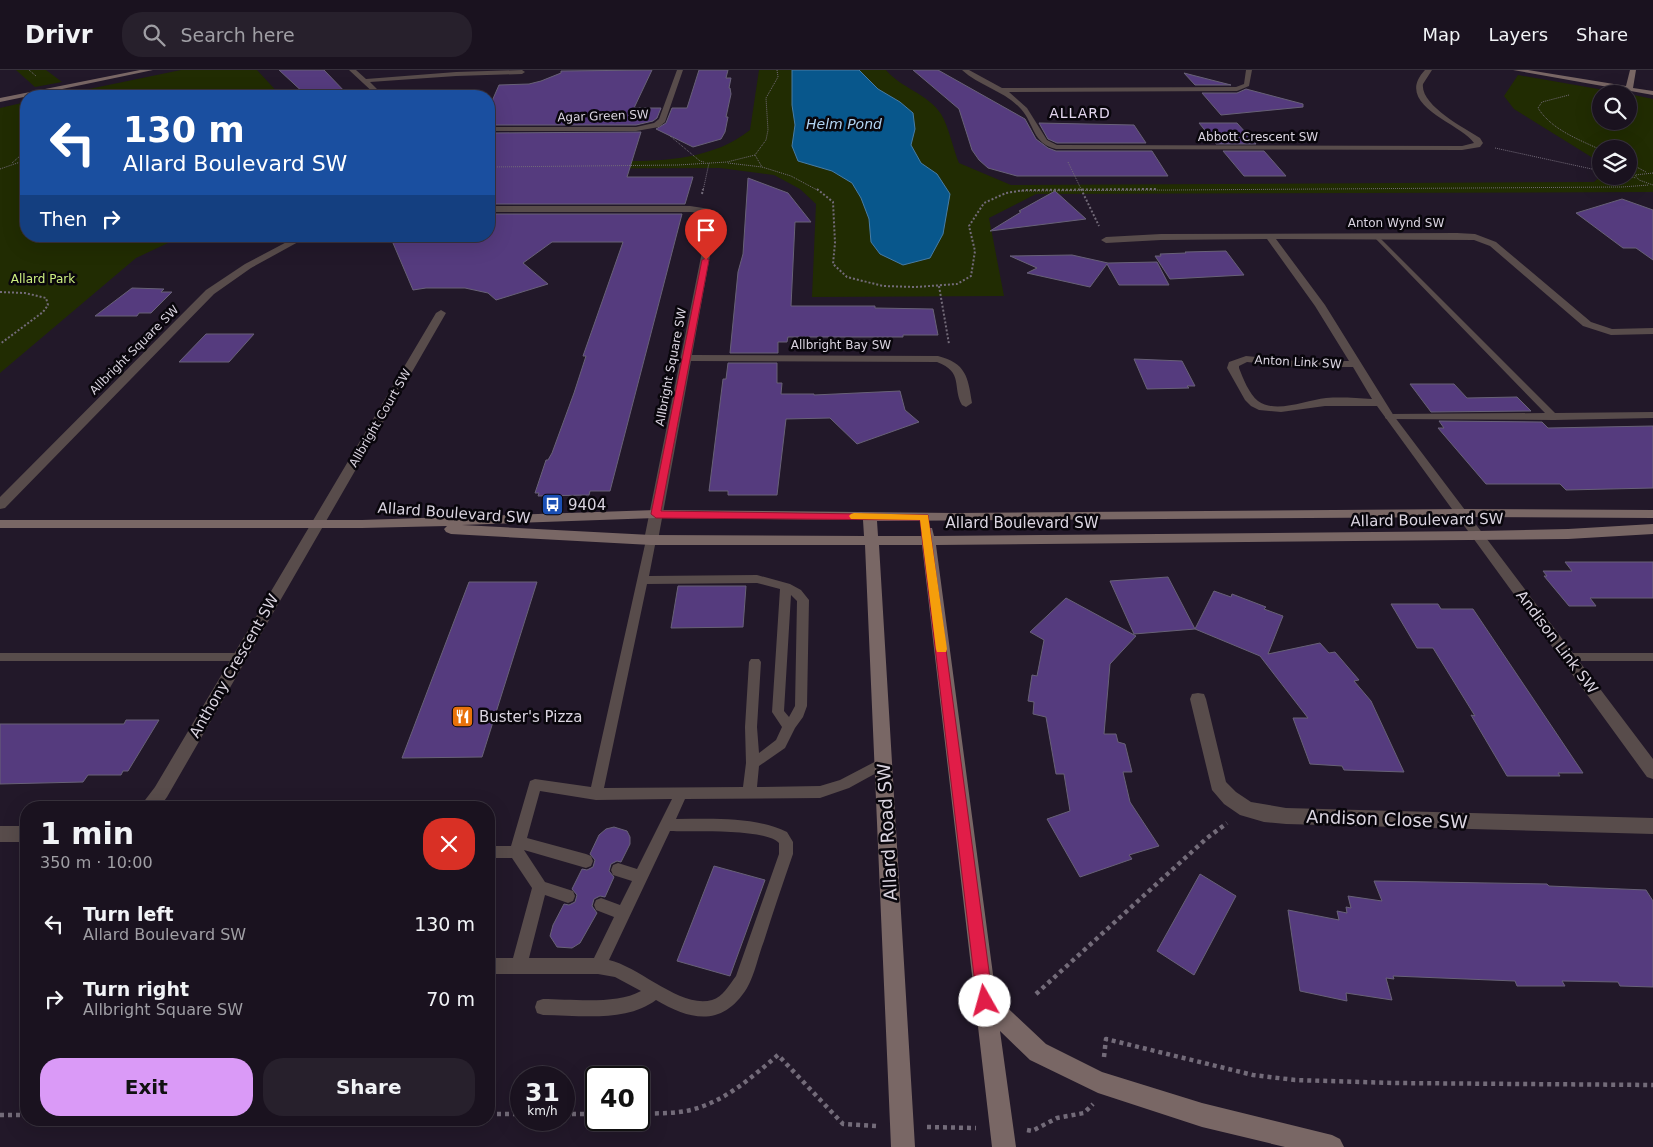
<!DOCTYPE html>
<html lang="en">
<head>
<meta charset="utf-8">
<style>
	body { margin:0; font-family:"DejaVu Sans",sans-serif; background:#27202c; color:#f1f3f6; height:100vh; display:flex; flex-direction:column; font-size:19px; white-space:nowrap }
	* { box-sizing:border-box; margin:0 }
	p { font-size:16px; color:#9f9ea4 }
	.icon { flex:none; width:28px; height:28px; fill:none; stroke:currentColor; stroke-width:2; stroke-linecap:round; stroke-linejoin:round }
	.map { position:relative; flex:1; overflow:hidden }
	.details { position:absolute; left:20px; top:731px; width:475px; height:325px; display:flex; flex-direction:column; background:#1a121f; border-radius:20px; box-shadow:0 5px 20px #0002,0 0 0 1px #38323d }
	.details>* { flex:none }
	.banner { position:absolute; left:20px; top:20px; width:475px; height:152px; border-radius:20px; box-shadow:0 5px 20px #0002,0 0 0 1px #38323d; background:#1a4fa0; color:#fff; overflow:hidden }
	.fabs { position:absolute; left:1592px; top:15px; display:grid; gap:10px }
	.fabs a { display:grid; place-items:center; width:45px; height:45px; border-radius:50%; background:#1a121f; box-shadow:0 5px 20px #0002,0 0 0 1px #38323d; font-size:25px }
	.speed { position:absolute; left:510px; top:996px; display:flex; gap:10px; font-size:25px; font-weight:700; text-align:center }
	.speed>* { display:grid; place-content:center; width:65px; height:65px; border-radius:50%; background:#1a121f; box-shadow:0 5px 20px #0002,0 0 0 1px #38323d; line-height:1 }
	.speed small { font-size:12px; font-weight:400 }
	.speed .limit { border:2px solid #111; border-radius:8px; background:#fff; color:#111 }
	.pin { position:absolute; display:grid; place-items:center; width:42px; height:42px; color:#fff; margin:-51px -21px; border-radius:50% 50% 50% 0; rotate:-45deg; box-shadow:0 0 5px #0007 }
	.pin .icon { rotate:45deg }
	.me { position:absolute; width:55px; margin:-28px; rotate:353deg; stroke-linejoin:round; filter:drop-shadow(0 0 4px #0008) }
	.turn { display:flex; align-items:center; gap:18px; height:105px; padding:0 20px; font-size:22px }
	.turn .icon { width:65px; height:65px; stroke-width:2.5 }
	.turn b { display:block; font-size:35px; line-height:42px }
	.then { display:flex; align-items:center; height:48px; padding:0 20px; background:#0003; gap:10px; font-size:19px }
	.round { display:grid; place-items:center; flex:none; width:52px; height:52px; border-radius:20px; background:#27202c }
	.head { display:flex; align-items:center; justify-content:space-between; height:85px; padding:0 20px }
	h1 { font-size:30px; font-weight:600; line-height:38px }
	.primary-button { display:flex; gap:10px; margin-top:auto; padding:10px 20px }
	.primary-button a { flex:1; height:58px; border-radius:20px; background:#da9af7; color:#111; font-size:20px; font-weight:600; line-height:58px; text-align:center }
	.primary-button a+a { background:#27202c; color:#f1f3f6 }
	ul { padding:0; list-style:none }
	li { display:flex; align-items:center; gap:15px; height:75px; padding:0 20px }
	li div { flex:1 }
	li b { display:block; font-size:19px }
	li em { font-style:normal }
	header { display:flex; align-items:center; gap:30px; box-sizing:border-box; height:70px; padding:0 25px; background:#1a121f; border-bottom:1px solid #38323d }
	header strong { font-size:24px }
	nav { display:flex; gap:28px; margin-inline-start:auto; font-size:18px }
	.search { width:350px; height:45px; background:#27202c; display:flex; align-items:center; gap:12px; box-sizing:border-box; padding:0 18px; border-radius:20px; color:#9f9ea4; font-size:19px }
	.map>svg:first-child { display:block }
	.green { fill:#212c02 }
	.water { fill:#08578c; stroke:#477ca5 }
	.building { fill:#553b7e; stroke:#686177 }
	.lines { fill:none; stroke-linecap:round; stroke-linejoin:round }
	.path-far2 { stroke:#736b79; stroke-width:1; stroke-dasharray:1 1; stroke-linecap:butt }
	.path-far1 { stroke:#736b79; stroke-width:2; stroke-dasharray:2 2; stroke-linecap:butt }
	.path { stroke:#736b79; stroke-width:4.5; stroke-dasharray:4 4; stroke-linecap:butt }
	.lane { fill:#584c4b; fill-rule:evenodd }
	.street { fill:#584c4b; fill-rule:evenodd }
	.secondary { fill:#796765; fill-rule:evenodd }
	.route { fill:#e11d48; stroke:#92132f }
	.slow { fill:#f59e0b }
	.labels { text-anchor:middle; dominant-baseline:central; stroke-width:5; stroke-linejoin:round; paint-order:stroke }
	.far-street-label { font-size:12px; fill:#dad4e0; stroke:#09060c }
	.far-park-label { font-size:12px; fill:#cdef81; stroke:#09060c }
	.far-neighbourhood-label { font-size:14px; letter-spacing:1px; fill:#e3d6ee; stroke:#09060c }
	.far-water-label { font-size:14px; font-style:italic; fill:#b2d4f3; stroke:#09060c }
	.poi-label { font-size:15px; fill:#dad4e0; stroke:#09060c; text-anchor:start }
	.street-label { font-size:15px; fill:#dad4e0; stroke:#09060c }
	.near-street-label { font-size:18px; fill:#dad4e0; stroke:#09060c }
</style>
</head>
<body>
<header>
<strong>Drivr</strong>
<div class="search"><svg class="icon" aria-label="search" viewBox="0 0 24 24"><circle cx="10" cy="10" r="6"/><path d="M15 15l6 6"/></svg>Search here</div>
<nav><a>Map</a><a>Layers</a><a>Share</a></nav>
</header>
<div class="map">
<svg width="1653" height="1077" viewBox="0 0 1653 1077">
	<rect width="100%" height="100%" fill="#221829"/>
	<g class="green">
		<polygon points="16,0 46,0 62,12 35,17"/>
		<polygon points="181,0 257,0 281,26 55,26"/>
		<path d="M759 0H886C901 18 928 24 941 44 949 57 953 79 959 93L1011 115 1594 112 1601 106H1629V79H1601V93L1514 39 1504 26 1518 5 1627 24H1601V51H1629V24L1653 29V122L1036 124 989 148 1004 226 812 227 816 134 800 119 774 105 720 98 489 99V91C523 91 558 91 592 91 646 91 706 95 750 60Z"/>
		<polygon points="26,32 26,166 183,166 136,188 0,303 0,38"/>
	</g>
	<polygon class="water" points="792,0 859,0 878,19 900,32 913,43 915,59 911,75 921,93 937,104 950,124 943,164 930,188 903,195 880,184 871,172 869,149 861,128 852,113 832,101 798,91 792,76 795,55 792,35"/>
	<g class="building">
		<polygon points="279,0 324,0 349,26 307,26"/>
		<polygon points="652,0 634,38 661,38 657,48 653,51 636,55 489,55 489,38 499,15 529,14 541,11 561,3 561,1"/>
		<polygon points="699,0 728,0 726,8 731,8 729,18 730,18 731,24 726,47 728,47 725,62 721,69 693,77 656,59 666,53 672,38 687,38"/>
		<polygon points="913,0 938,0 1025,49 1036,69 1048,78 1056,81 1152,81 1168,106 1017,106 988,98 979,90 972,80 959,39"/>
		<polygon points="1184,3 1231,15 1195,15"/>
		<polygon points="1246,19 1303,34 1303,37 1221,45 1202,23 1237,23"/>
		<polygon points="1039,53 1134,55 1146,73 1057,73 1048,69"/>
		<polygon points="1199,53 1237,53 1256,74 1216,74"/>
		<polygon points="641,62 627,107 693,107 685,134 489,134 489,63"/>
		<polygon points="1223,81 1264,81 1286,106 1244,106"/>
		<polygon points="748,108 788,123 811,152 795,152 791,236 875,236 875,238 933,239 938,265 903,265 903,267 788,267 787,272 778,272 778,283 730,283 738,202 743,184"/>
		<polygon points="1055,121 1086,149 990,161 1021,142 1019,141"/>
		<polygon points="1622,129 1653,140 1653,190 1636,178 1623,178 1576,143"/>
		<polygon points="489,144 682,144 610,421 590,421 589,425 538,426 539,423 535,423 546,390 548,390 552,383 574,323 586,286 583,286 623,172 552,172 523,193 548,214 496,230 488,223 465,218 426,218 413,220 390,166 489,166"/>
		<polygon points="1226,181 1244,205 1170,209 1155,186 1161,186 1160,184 1186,183 1185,182"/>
		<polygon points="1072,185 1108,193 1157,192 1169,215 1119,215 1107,194 1090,217 1027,203 1037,198 1010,186"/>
		<polygon points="132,218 164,219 161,222 172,222 151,243 139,243 137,246 95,246"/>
		<polygon points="206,264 254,264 229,292 179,292"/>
		<polygon points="1134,289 1182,291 1195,316 1187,316 1189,318 1147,319"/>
		<polygon points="728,293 777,293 777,313 782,313 781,324 814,324 814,325 900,321 905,340 919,352 857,374 830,348 786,349 777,425 728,425 728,421 709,421 723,309 726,309"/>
		<polygon points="1410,314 1454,314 1467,328 1517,327 1531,341 1431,342"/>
		<polygon points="1439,351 1542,352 1548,358 1653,356 1653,418 1566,420 1560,414 1486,414 1438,358 1444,358"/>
		<polygon points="1565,492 1653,492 1653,528 1590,528 1596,536 1569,536 1544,506 1547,506 1543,501 1572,501"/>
		<polygon points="1168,507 1195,559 1214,521 1231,527 1232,524 1266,537 1264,539 1283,546 1268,584 1320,573 1329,583 1335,582 1359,610 1354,611 1371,631 1404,702 1344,700 1342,696 1310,694 1293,648 1308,648 1260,586 1195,559 1134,564 1110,511"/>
		<polygon points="469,512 537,512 482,687 402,688"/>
		<polygon points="678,516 746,516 743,557 671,558"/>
		<polygon points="1066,528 1136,566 1110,594 1104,664 1116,664 1118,672 1125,674 1132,702 1123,702 1130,732 1159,776 1129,785 1132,789 1080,807 1047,749 1070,741 1064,704 1056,704 1046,647 1033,644 1034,632 1028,631 1032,605 1037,606 1044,570 1030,562"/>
		<polygon points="1391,534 1438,534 1441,539 1473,539 1583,703 1558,703 1560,706 1507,706 1471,645 1475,646 1433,578 1417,578"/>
		<polygon points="126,650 159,650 128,701 123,701 121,705 88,705 83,712 0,714 0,654 124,654"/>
		<polygon points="614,757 627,761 630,767 630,774 621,792 617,791 611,794 609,801 614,807 605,827 600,826 594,829 592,836 597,843 580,873 572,878 557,877 550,866 553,855 564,834 569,835 575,832 577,825 572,819 582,799 587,800 593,797 595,790 590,784 599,765 606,759"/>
		<polygon points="714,796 765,810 730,906 677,891"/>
		<polygon points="1200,804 1236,826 1194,905 1157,881"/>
		<polygon points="1374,811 1547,814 1549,816 1646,820 1653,831 1653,917 1620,916 1618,912 1562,911 1565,916 1517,916 1515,911 1393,906 1394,909 1386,908 1392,930 1346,923 1347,931 1300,921 1288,840 1339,850 1337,841 1347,843 1346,837 1351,838 1348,826 1382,831"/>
	</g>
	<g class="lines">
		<g class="path-far2">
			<polyline points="29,0 36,6"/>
			<polyline points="777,0 778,7 766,28 768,60 766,70 755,85 762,97 791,106 819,121"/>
			<path d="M1569 25 1542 32 1538 38C1552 60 1578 69 1601 80"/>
			<polyline points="670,66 700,91 704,92"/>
			<polyline points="1495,78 1601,101"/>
			<polyline points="1068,92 1082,121"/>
			<polyline points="12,93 20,86 26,85"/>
			<polyline points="728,93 762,97"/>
			<polyline points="1629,93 1646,102"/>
			<polyline points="489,97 678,95 727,92 755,85"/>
			<polyline points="0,99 26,90"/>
			<polyline points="1653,103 1635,105 1639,110 1653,115"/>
			<polyline points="1628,106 1636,108"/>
			<polyline points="703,121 709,93"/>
			<polyline points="1021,121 1622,117 1649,115"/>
		</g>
		<g class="path-far1">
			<polyline points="817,119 833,132 835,173 833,194 847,207 883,216 916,217 957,214 971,206 975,181 969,156 984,133 1006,123 1025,120 1157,119"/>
			<polyline points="1081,119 1099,156"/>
			<polyline points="702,124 703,119"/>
			<polyline points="939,216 949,274"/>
			<polyline points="0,222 25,223 46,228 48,235 43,242 0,274"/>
		</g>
		<g class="path">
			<polyline points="1036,924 1207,768 1227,753"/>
			<polyline points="1104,987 1106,969 1253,1005 1295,1010 1392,1013 1653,1015"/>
			<polyline points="489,1044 521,1044"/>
			<polyline points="564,1044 596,1044"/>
			<path d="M639 1044C654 1043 670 1044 686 1041 722 1034 751 1008 778 985L843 1054 876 1056"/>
			<polyline points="0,1045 26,1045"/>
			<polyline points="927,1057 976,1058"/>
			<polyline points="1027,1060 1032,1061 1057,1048 1084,1043 1093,1034"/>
		</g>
		<g class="lane">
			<polygon points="1376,164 1555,343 1653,342 1653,348 1554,350 1386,349 1385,347 1389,344 1545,343 1374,167 1374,165"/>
			<path d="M651 467 656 470 649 506 757 505 790 514 801 520 809 530 807 636 803 647 795 658 785 678 759 696 757 717 820 716 840 710 884 687 889 688 891 692 889 696 849 718 820 728 685 729 676 749C712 749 753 746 787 762L793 772V784C783 813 773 842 764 871 758 886 755 904 747 918 723 957 691 951 656 930 625 953 579 945 543 945L537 943 535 937 537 931 543 929C571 929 616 935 641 921L615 907 598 904H489V888H513L532 818 512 788H489V776H511L530 711 535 709 591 717 646 470ZM757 513 780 519 772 642 782 657 776 670 759 683 757 657 761 592 759 589H751L749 592 745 657 746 693 743 717 604 718 647 514ZM791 525 797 531 795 636 789 647 784 641ZM540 721 596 730 672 729 637 799 618 793 613 795 611 800 613 805 632 811 620 835 601 828 596 830 594 835 596 840 614 847 594 888H529L545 825 568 833 573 831 575 826 573 821 545 812 524 780 586 798 591 796 593 791 591 786 586 784 527 768ZM670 761C693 762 764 758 779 773V784L736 906C729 915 723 927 712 930 681 939 640 897 609 890Z"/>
			<polygon points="0,583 239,583 243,584 245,587 243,590 239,591 0,591"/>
			<polygon points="1569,583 1653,583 1653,591 1569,591 1565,590 1563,587 1565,584"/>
		</g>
		<g class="street">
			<polygon points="349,0 356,0 366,9 456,2 522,0 525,2 522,4 456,6 370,12 384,26 377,26"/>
			<polygon points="677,0 683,0 665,52 659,57 636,61 489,61 489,57 636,57 654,53 659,49"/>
			<path d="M962 0H969L1002 18 1236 17 1244 14 1246 0H1252L1249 16 1237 21 1009 22 1027 38 1047 70 1057 75 1462 76 1474 73C1461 53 1392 35 1425 0H1432L1423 14C1420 35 1464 58 1480 68L1483 73 1480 77 1462 80 1056 79C1032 73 1035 55 1021 39 1005 21 979 16 962 0Z"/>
			<path d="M489 136H690L710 139 717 147 692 285 938 286C966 293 968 307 972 333L966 337 962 335C952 317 964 302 937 292L691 291 658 470 656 473H646L644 470 709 147 704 143 690 142H489Z"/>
			<path d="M1457 163 1475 164 1496 172 1591 252 1612 259 1653 258V264L1611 265 1583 256 1490 176 1474 170 1276 169 1325 235 1394 346 1653 689V709L1647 707 1377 336H1325L1281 342 1259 340 1251 336 1245 330 1227 298 1229 292 1246 286 1296 291H1349L1315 236 1267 169 1161 170 1106 173 1101 170 1106 167 1161 164ZM1247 292 1296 297H1353L1372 329C1357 328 1341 327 1326 328 1306 330 1276 344 1258 331 1249 324 1243 308 1239 298V296Z"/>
			<polygon points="298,166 309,166 251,198 214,224 5,438 0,439 0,427 206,220 245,194"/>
			<polygon points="441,240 446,243 167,727 159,738 139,738 155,717 436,243"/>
			<polygon points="1198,623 1204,624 1206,629 1226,712 1236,722 1251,732 1286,738 1653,748 1653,764 1286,754 1264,752 1240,745 1224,734 1212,720 1190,629 1192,624"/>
			<rect x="0" y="756" width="26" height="16"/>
		</g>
		<g class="secondary">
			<polygon points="140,0 153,0 0,32 0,28"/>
			<polygon points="1513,0 1528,0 1626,16 1630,0 1636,0 1633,18 1653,21 1653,25"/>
			<path d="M1461 439 1653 440V448L1461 447 877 451 878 466H921L922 458H932L934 466 1478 461 1568 459 1653 454V464L1568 469 936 475 996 927 1046 974 1102 1002 1202 1033 1332 1065 1340 1069 1344 1077H1285L1202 1057 1098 1023 1030 990 1000 961 1016 1077H992L922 475H879L915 1077H891L865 475H651L451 464 446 462 444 459 447 456 362 458H0V450H362L656 440 955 443ZM656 448 863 450 864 466 651 465 462 455Z"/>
		</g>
	</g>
	<polygon class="route" points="706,188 709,190 661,441 928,445 993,931 991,936 985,939 980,936 977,931 920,450 656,448 651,444 702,190"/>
	<polygon class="slow" points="854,443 928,445 947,579 946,582 937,582 936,579 920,450 851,449 849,446 851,444"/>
	<defs>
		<symbol id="bus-square" viewBox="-11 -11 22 22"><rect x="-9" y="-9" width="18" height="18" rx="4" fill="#1a4fb4" stroke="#09060c"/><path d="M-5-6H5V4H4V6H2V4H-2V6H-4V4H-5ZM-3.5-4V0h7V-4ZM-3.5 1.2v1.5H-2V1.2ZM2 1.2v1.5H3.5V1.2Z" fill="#fff"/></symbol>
		<symbol id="restaurant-square" viewBox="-11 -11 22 22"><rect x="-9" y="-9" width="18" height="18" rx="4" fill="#e8710a" stroke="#09060c"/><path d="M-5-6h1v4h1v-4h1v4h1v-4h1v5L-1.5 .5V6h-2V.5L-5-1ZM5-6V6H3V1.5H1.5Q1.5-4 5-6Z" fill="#fff"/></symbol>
	</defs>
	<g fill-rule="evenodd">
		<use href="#bus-square" x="540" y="422" width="25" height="25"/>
		<use href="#restaurant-square" x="450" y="634" width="25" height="25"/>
	</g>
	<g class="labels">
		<g class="far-street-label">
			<text transform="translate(603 46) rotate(-2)">Agar Green SW</text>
			<text x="1258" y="67">Abbott Crescent SW</text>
			<text x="1396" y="153">Anton Wynd SW</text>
			<text x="841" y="275">Allbright Bay SW</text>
			<text transform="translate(134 280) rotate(-45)">Allbright Square SW</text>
			<text transform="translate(1298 292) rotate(3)">Anton Link SW</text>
			<text transform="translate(671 297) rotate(-79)">Allbright Square SW</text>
			<text transform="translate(380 348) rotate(-60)">Allbright Court SW</text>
		</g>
		<g class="far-park-label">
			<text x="43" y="209">Allard Park</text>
		</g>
		<g class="far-neighbourhood-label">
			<text x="1080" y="43">ALLARD</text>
		</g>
		<g class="far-water-label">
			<text x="844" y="54">Helm Pond</text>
		</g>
		<g class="poi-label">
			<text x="568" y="435">9404</text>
			<text x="479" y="647">Buster's Pizza</text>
		</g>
		<g class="street-label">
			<text transform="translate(454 443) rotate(4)">Allard Boulevard SW</text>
			<text transform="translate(1427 450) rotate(-1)">Allard Boulevard SW</text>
			<text x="1022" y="453">Allard Boulevard SW</text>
			<text transform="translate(1557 572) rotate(53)">Andison Link SW</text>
			<text transform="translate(234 596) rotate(-60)">Anthony Crescent SW</text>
		</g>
		<g class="near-street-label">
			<text transform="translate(1387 749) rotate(2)">Andison Close SW</text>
			<text transform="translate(887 762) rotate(-93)">Allard Road SW</text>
		</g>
	</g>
</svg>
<div class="fabs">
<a><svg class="icon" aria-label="search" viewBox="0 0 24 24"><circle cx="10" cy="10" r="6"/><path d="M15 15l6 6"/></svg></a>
<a><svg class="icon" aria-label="layers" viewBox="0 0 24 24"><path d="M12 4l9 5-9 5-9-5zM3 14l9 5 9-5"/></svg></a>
</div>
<div class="speed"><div>31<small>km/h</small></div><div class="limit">40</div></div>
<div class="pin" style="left:706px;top:190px;background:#d93025"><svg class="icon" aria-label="arrive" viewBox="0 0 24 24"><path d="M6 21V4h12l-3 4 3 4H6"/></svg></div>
<svg class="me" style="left:985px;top:931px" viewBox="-20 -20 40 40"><circle r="19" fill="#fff"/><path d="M0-13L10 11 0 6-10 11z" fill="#e11d48"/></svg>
<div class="banner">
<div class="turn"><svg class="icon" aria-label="left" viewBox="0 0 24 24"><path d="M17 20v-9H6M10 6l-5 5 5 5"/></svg><div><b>130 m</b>Allard Boulevard SW</div></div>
<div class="then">Then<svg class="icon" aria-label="right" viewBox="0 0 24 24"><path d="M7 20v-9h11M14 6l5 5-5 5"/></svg></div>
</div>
<section class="details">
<div class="head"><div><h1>1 min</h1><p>350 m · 10:00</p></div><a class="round" style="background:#d93025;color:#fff"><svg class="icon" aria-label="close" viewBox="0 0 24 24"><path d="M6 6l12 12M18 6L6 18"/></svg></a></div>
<ul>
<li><svg class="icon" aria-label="left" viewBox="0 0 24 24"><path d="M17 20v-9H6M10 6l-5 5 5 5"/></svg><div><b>Turn left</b><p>Allard Boulevard SW</p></div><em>130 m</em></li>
<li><svg class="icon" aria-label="right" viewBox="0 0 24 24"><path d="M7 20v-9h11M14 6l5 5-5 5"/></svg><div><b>Turn right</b><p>Allbright Square SW</p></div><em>70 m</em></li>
</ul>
<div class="primary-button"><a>Exit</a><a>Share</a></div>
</section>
</div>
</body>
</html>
